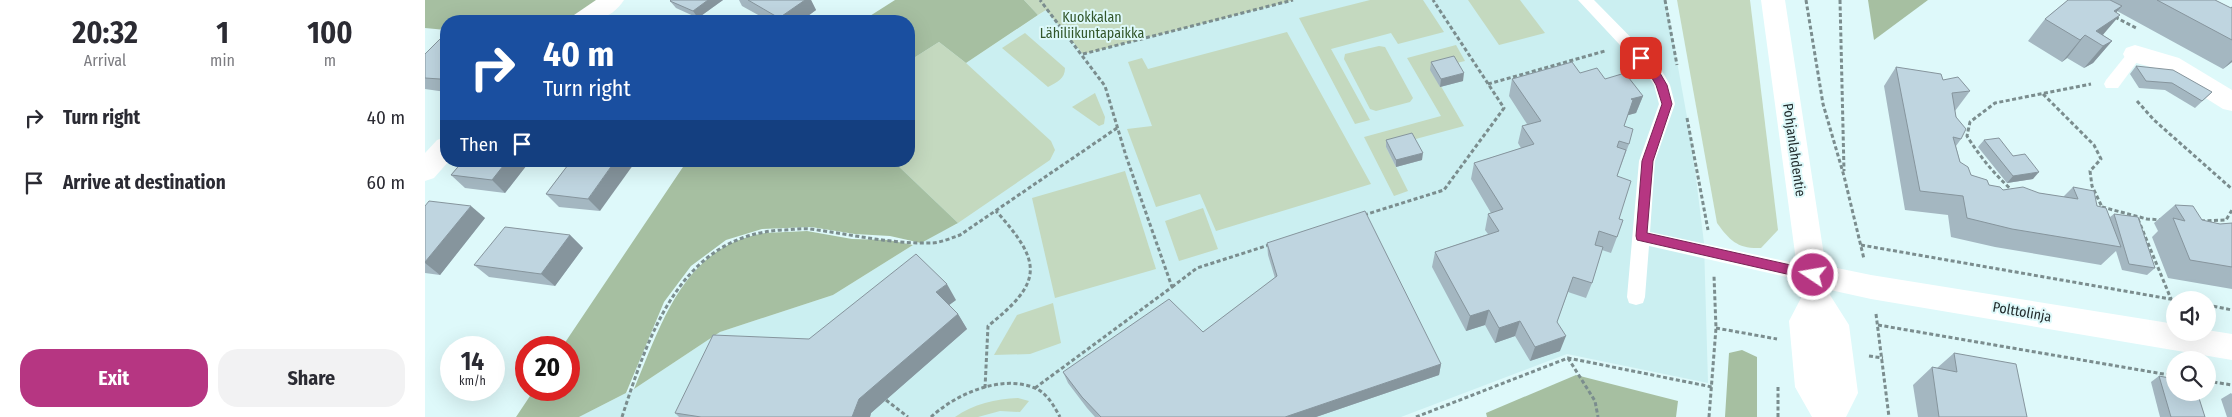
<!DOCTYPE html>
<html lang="en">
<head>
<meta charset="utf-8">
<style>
	body { margin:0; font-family:"Fira Sans Condensed",sans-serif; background:#f2f2f3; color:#2b2b33; height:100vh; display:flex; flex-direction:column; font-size:19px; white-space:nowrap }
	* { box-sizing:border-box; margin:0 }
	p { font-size:16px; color:#7c7c81 }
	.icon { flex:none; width:28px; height:28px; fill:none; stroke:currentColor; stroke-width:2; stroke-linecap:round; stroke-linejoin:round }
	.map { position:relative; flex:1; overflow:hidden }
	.sheet { display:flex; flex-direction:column; background:#fff; width:425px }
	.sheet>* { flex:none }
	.guide { position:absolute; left:15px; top:15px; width:475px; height:152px; border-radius:20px; box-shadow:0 5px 20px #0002; background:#1a4fa0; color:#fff; overflow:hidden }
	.tools { position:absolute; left:1741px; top:291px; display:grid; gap:10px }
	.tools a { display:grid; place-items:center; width:50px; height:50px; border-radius:50%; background:#fff; box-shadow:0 5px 20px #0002; font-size:25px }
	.speed { position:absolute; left:15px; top:336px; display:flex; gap:10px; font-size:25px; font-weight:700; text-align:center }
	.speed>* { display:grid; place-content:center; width:65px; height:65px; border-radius:50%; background:#fff; box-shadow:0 5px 20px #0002; line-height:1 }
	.speed small { font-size:12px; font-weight:400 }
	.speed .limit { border:8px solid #d22; background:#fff; color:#111 }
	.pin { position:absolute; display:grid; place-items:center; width:42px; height:42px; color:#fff; margin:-21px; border-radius:10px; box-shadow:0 2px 8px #0006 }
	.me { position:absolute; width:55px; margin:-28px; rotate:282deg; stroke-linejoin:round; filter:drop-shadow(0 0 4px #0008) }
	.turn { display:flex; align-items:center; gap:18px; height:105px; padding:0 20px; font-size:22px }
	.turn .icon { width:65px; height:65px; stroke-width:2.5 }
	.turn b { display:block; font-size:35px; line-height:42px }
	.then { display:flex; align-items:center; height:48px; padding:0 20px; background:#0003; gap:10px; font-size:19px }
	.eta { display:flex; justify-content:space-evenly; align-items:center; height:85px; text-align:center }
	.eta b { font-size:30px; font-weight:700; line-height:35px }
	.action { display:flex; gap:10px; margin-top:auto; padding:10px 20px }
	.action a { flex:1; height:58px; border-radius:20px; background:#b63682; color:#fff; font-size:20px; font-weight:700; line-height:58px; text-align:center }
	.action a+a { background:#f2f2f3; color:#2b2b33 }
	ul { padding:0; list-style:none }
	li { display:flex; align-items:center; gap:15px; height:65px; padding:0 20px }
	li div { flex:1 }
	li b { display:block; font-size:19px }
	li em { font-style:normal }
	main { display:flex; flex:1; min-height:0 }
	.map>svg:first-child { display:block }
	.built { fill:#cbeff1 }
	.green { fill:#c4d9bf }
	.forest { fill:#a6bfa1 }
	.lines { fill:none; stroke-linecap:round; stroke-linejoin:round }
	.path { stroke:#7b8d8e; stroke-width:3; stroke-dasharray:4 2.5; stroke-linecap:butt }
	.service { fill:#fff; fill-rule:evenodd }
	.minor { fill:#fff; fill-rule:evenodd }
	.secondary { fill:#fff; fill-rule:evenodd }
	.wall { fill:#a4b7c1 }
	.shaded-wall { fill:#86959d }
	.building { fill:#bfd5e0; stroke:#86959d }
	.route { fill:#b63682; stroke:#762354 }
	.labels { text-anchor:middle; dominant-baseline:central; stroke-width:4; stroke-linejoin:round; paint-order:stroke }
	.park-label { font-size:14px; fill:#32562a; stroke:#def9fa }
	.street-label { font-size:14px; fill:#232d2e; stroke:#def9fa }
</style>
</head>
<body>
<main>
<section class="sheet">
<div class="eta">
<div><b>20:32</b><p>Arrival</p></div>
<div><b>1</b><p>min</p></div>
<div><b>100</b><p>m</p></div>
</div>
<ul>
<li><svg class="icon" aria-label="right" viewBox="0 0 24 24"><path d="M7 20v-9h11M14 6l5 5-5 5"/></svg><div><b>Turn right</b></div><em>40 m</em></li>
<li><svg class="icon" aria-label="arrive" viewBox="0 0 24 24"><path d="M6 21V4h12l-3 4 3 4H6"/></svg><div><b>Arrive at destination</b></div><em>60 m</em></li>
</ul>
<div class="action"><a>Exit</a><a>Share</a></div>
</section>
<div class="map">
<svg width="1807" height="417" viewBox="0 0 1807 417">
	<rect width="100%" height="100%" fill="#def9fa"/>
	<polygon class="built" points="869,0 1241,0 1267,145 1279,243 1283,383 1142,354 976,417 154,417 209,389 295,332 408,295 488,245 532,224 468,161 484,161 484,61 541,63 621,10 658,54"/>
	<g class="green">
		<polygon points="599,0 869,0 658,54 621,10 613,15"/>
		<polygon points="945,0 998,0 1019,32 973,44 966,33 906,49 945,120 930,124 874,18"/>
		<polygon points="1043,0 1095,0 1120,33 1074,45"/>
		<path d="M1252 0H1325L1353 230 1336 248C1313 249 1305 241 1292 223Z"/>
		<polygon points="862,32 946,184 791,231 775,194 731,207 702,129 727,126 703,62 717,58 723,69"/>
		<path d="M600 33 640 68C640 79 632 82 623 87L577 48Z"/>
		<polygon points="514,42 541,63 626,141 630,150 625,160 533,223 468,161 484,161 484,61"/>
		<polygon points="1031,45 1040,61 1006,69 1039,126 961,147 983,191 969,196 939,137 1016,116 982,58"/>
		<polygon points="954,46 960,47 988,98 985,102 951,111 945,109 919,59 920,54"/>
		<polygon points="670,93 680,117 679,124 674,126 647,107"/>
		<polygon points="700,171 731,269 630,298 607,198"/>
		<polygon points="778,208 793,249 754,261 740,221"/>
		<polygon points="628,303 636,343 605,354 569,355 592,315"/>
		<path d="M593 398 604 401 595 412 575 411 553 417H530C548 404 571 399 593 398Z"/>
	</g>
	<g class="forest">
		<polygon points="0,0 173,0 144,21 21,21 21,30 0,28"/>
		<polygon points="470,0 599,0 613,15 541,63 514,42 484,61 484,21 437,21"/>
		<polygon points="1443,0 1503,0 1449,40"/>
		<polygon points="262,161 468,161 533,223 496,243 465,236 430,234 386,227 337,229 301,240 266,266 239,302 201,393 154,417 91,417 109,390 144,390 144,348 137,347"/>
		<path d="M382 231 427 239 463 240 488 245 408 295 295 332 209 389C236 325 259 245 340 233 354 232 368 232 382 231Z"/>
		<polygon points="1317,350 1332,357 1332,417 1300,417 1304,353"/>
		<polygon points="1151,375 1253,401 1251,417 1062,417 1061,413"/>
	</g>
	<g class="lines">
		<g class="path">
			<polyline points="1240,0 1252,65"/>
			<polyline points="1381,0 1398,104 1419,176 1439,259"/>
			<polyline points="1415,0 1419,171"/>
			<polyline points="1690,17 1713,29"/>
			<polyline points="658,54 868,0"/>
			<polyline points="1063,84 1180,51"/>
			<polyline points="1618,94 1669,145 1676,159 1665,171 1667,186 1677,207"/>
			<polyline points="1712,101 1729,120 1807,189"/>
			<polyline points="1262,118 1283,230"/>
			<path d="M1589 192C1570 175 1555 157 1542 136L1545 122 1570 103 1666 84"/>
			<polyline points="1677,207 1722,219 1737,220"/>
			<polyline points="939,215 1019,190 1079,108 1008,0"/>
			<polyline points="1713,219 1746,299"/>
			<polyline points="1776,221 1801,220 1807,210"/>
			<polyline points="1436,245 1751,300"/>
			<polyline points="747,287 772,268 844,245"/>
			<polyline points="1782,305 1807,310"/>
			<polyline points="1451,314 1464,417"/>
			<polyline points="1453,325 1750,376"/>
			<polyline points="1291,328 1352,339"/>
			<polyline points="1444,356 1458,358"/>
			<polyline points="1143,358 1170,401 1173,417"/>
			<polyline points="1782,381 1807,385"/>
			<polyline points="1353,387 1353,417"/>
			<path d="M560 388 563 326C618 282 618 263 571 211"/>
			<polyline points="610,388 747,287 701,156 680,86 615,0"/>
			<polyline points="461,400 483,417"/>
			<path d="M197 417C224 334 256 235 358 230 367 230 376 228 385 229 425 234 465 244 506 243 515 243 526 238 535 235L692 128"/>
			<path d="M506 417C531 394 576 374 610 388 622 393 629 406 635 417"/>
			<polyline points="991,417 1143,358 1287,387"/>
			<polyline points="1284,417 1291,328 1289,276"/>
		</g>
		<g class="service">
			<polygon points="1153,0 1169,0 1234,66 1245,85 1250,104 1230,161 1225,232 1388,267 1395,270 1397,275 1395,280 1388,283 1224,246 1220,297 1218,303 1211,305 1204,303 1202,297 1214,161 1234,104 1229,85 1222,74"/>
			<polygon points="1710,49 1715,50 1718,54 1715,58 1693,88 1681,88 1679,84 1681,80 1705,50"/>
		</g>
		<g class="minor">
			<path d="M171 0H199C185 21 167 21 145 21L149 15Z"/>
			<polygon points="1710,45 1754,58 1807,90 1807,111 1798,109 1736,70 1701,60 1698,54 1701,48"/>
			<polygon points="21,137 21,161 24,161 9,178 0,181 0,153 12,140"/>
			<polygon points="1388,263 1446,275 1750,324 1750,332 1782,332 1782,330 1807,334 1807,360 1446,299 1378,284 1374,275 1378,266"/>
		</g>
		<polygon class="secondary" points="1336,0 1360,0 1405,295 1424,325 1433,393 1421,417 1387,417 1370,387 1364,321 1376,298"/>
	</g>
	<g class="wall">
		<polygon points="298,0 273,18 251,8 245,1"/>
		<polygon points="314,0 386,0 391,10 376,21 344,21 317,6"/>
		<polygon points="1643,0 1790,0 1806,8 1807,6 1807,62 1798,69 1692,11 1678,35 1687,41 1668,63 1659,68 1642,58 1637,62 1603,41 1620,19"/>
		<polygon points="21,33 21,92 0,89 0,54"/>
		<polygon points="1006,62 1038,81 1015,87 1005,70"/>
		<polygon points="1711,66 1787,92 1770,108 1740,90 1714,88 1705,74"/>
		<polygon points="1471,67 1518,80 1545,91 1530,111 1536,139 1531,146 1535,162 1546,175 1564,185 1578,190 1614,193 1638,197 1648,187 1685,217 1689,214 1730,268 1722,275 1697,270 1691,251 1676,265 1570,247 1526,237 1523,215 1480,210 1459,86"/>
		<polygon points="1155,73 1180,79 1218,96 1211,113 1203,115 1199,126 1204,144 1192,176 1194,219 1192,237 1186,253 1177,250 1167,283 1161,298 1143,292 1132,322 1135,351 1105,361 1090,336 1070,343 1060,325 1041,331 1007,267 1010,252 1063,234 1060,230 1063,214 1066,213 1046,179 1049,163 1096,148 1093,143 1097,126 1102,124 1084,96 1087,79"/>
		<polygon points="961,140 997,160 971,167 961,147"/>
		<polygon points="1559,140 1608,179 1582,183 1553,147"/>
		<polygon points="38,161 105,161 80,193 40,188 26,175"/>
		<polygon points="146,161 175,211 134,207 121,194"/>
		<polygon points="1750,205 1777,220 1795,224 1807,223 1807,289 1743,278 1727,237 1733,231 1729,223"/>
		<polygon points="0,206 60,218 15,275 0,273"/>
		<polygon points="145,235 158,248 130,286 64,277 49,265"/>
		<polygon points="842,243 1016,364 1014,375 891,417 670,417 662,408 643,383 638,372 778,332 850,278 843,255"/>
		<polygon points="531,300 524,305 533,314 542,329 446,413 445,417 254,417 250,413 384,339"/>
		<polygon points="1529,353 1602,417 1493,417 1488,385 1507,367 1512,368"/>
		<polygon points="1734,376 1780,417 1735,417 1726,382"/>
		<polygon points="1806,393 1807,394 1807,417 1802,417 1796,399"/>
	</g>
	<g class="shaded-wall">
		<polygon points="283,0 298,0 273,18 268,11"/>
		<polygon points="380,0 386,0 391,10 376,21 356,21 354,18"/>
		<polygon points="1697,6 1680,25 1695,15 1676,37 1665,39 1689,11"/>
		<polygon points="1660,35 1642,58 1637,62 1655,40"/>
		<polygon points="1687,41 1668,63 1659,68 1678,46"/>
		<polygon points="1807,60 1807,62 1798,69"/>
		<polygon points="21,73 21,86 15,79"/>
		<polygon points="1039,73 1038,81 1015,87 1016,79"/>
		<polygon points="1218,96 1211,113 1200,116 1206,99"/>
		<polygon points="998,153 997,160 971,167 971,160"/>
		<polygon points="82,161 105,161 80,193 67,180"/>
		<polygon points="190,161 211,161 175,211 163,199"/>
		<polygon points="1614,172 1608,179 1582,183 1588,176"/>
		<polygon points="46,206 60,218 15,275 0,263 0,262"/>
		<polygon points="145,235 158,248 130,286 116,274"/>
		<polygon points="522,284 531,300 520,308 511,292"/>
		<polygon points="1064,310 1060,325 1041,331 1045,316"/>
		<polygon points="533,314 542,329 446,413 445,417 427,417 434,399"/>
		<polygon points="1095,321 1090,336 1070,343 1074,328"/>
		<polygon points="1141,336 1135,351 1105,361 1110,347"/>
		<polygon points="1016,364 1014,375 891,417 860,417"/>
	</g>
	<g class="building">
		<polygon points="246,0 283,0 268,11 245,1"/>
		<polygon points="323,0 380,0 354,18"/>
		<polygon points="1643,0 1685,0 1697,6 1689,11 1695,15 1671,31 1687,41 1678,46 1660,35 1655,40 1620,19"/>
		<polygon points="1732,0 1790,0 1806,8 1807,7 1807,40"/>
		<polygon points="21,33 21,73 15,79 0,78 0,54"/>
		<polygon points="1029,56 1039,73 1016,79 1006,62"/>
		<polygon points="1147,62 1155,73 1172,68 1180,79 1200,73 1218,96 1206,99 1208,100 1199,126 1208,129 1204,144 1194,141 1192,147 1201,150 1192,176 1206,181 1194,219 1198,220 1192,237 1174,231 1170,245 1178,247 1167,283 1148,277 1132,322 1141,336 1110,347 1095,321 1074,328 1064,310 1045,316 1010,252 1074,231 1063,214 1078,209 1049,163 1109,144 1097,126 1116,121 1087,79"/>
		<polygon points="1711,66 1748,70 1787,92 1777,101 1747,83 1721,81"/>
		<polygon points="1471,67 1516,74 1518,80 1533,77 1545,91 1527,93 1531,117 1541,129 1536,139 1528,137 1535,162 1543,167 1546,175 1562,180 1564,185 1575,187 1578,190 1598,187 1614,193 1653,199 1648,187 1669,191 1672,206 1681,208 1696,247 1587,229 1542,218 1538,196 1495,191"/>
		<polygon points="987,133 998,153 971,160 961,140"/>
		<polygon points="1574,138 1588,156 1600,154 1614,172 1588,176 1559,140"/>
		<polygon points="38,161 82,161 67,180 26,175"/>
		<polygon points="146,161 190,161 163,199 121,194"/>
		<polygon points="4,201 46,206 0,262 0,206"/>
		<polygon points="1750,205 1768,206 1777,220 1795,224 1807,223 1807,267 1765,260 1748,218 1760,221"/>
		<polygon points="940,211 1016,364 860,417 676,417 657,397 638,372 744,299 778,332 852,276 842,243"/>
		<polygon points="1689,214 1713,217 1730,268 1704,264"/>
		<polygon points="80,227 145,235 116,274 49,265"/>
		<polygon points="491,254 522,284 511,292 533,314 434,399 427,417 276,417 250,413 288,335 384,339"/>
		<polygon points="1529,353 1591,364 1602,417 1514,417 1507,367 1532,372"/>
		<polygon points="1734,376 1750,379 1750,392 1772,392 1780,417 1746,417"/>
	</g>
	<polygon class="route" points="1216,54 1232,68 1242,85 1247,104 1228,161 1222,233 1388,270 1392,271 1392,278 1388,280 1212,240 1211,236 1217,161 1237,104 1231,85 1224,73 1211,58"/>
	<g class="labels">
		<g class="park-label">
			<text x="667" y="17">Kuokkalan<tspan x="667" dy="16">Lähiliikuntapaikka</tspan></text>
		</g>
		<g class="street-label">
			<text transform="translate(1369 150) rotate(82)">Pohjanlahdentie</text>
			<text transform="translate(1597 312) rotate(10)">Polttolinja</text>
		</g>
	</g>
</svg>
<div class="tools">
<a><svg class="icon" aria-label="sound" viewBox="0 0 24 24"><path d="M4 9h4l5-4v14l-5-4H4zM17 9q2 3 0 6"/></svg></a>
<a><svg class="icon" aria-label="search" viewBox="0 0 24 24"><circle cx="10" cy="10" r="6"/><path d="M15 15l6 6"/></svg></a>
</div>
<div class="speed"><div>14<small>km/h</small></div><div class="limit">20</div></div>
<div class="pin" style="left:1216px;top:58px;background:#d93025"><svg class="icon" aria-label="arrive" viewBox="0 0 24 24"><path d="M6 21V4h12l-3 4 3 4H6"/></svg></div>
<svg class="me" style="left:1388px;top:275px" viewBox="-20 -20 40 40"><circle r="17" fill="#b63682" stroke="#fff" stroke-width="3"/><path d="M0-11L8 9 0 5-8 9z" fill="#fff"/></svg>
<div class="guide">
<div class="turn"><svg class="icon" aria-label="right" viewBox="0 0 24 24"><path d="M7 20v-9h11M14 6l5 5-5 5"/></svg><div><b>40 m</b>Turn right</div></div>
<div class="then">Then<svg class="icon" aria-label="arrive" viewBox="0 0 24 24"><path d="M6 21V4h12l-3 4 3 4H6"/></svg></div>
</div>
</div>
</main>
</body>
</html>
